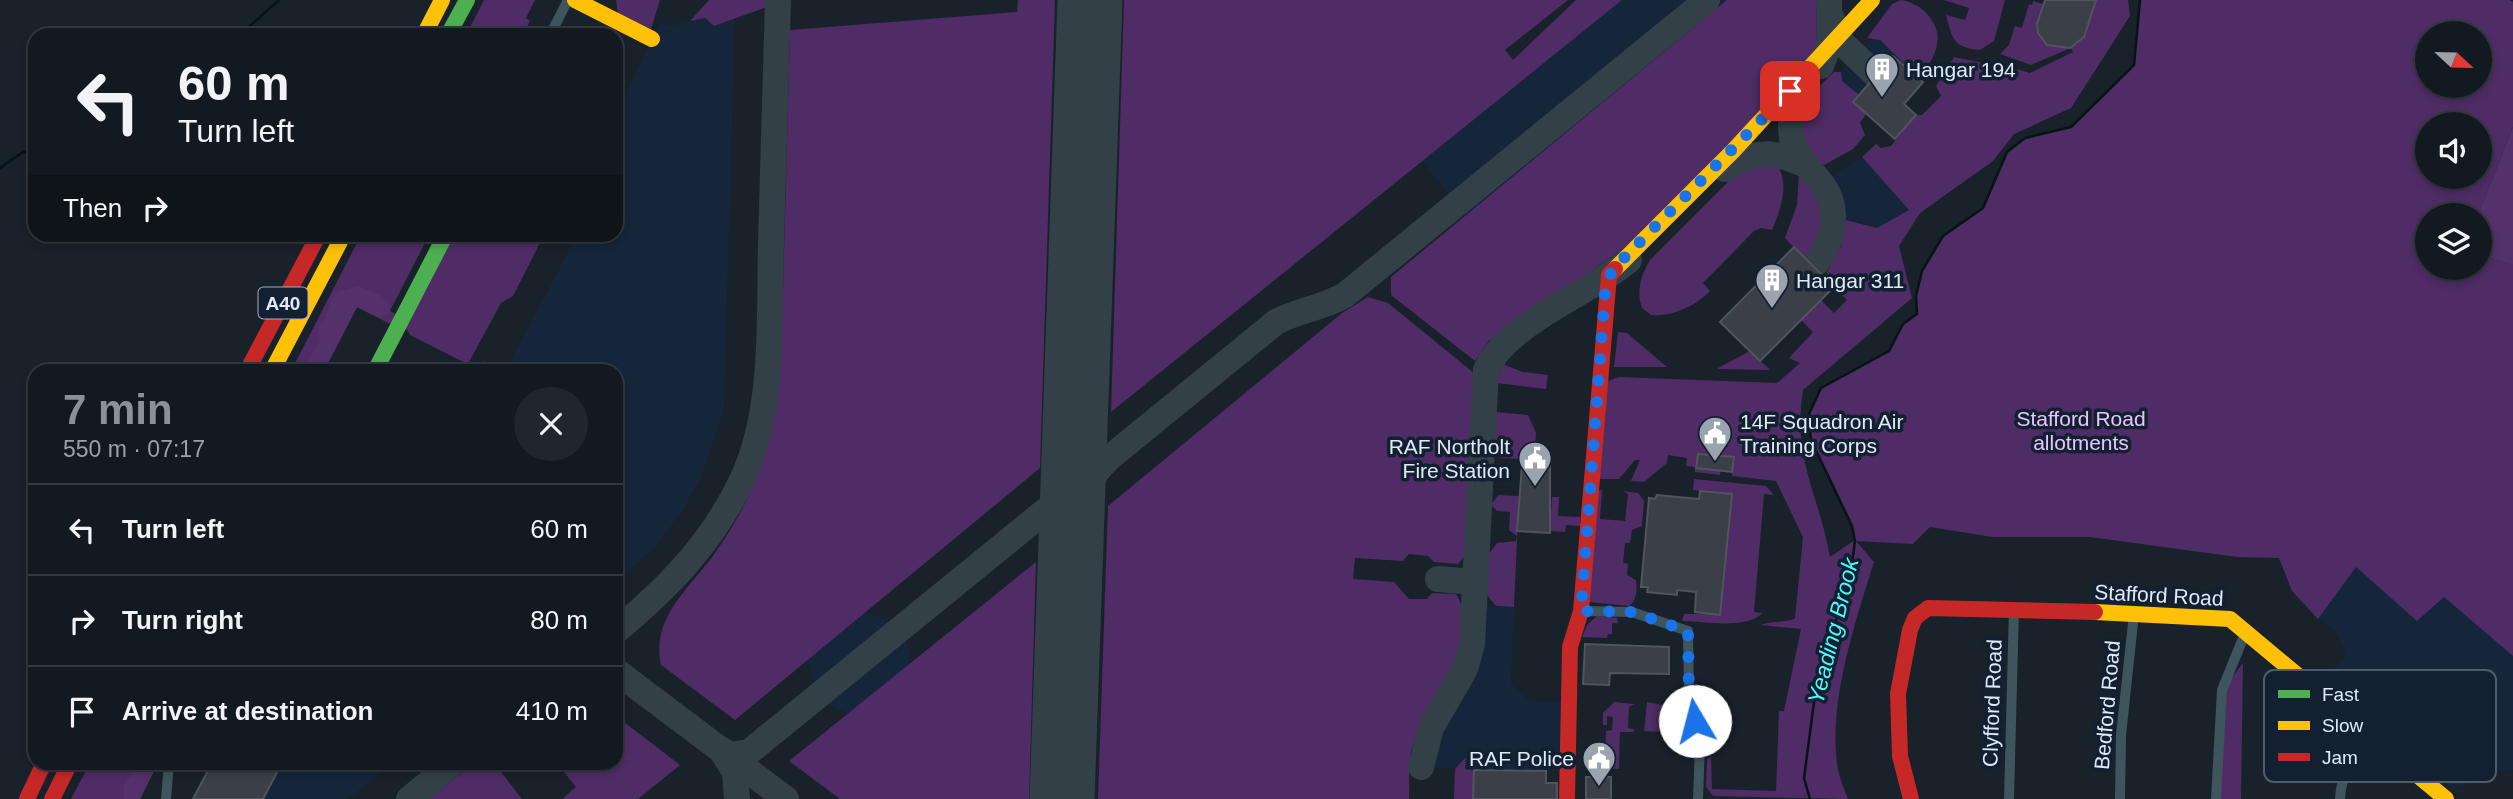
<!DOCTYPE html>
<html lang="en">
<head>
<meta charset="utf-8">
<style>
	body { margin:0; font-family:Helvetica,sans-serif; background:#20262d; color:#f1f3f6; height:100vh; display:flex; flex-direction:column; font-size:26px; white-space:nowrap }
	* { box-sizing:border-box; margin:0 }
	p { font-size:23px; color:#9da0a5 }
	.icon { flex:none; width:38px; height:38px; fill:none; stroke:currentColor; stroke-width:2; stroke-linecap:round; stroke-linejoin:round }
	.map { position:relative; flex:1; overflow:hidden }
	.details { position:absolute; left:28px; top:364px; width:595px; height:406px; display:flex; flex-direction:column; background:#131920; border-radius:21px; box-shadow:0 4px 10px #0003,0 0 0 2px #32383e }
	.details>* { flex:none }
	.banner { position:absolute; left:28px; top:28px; width:595px; height:214px; border-radius:21px; box-shadow:0 4px 10px #0003,0 0 0 2px #32383e; background:#131920; color:#f1f3f6; overflow:hidden }
	.needle { width:46px; rotate:112deg }
	.fabs { position:absolute; left:2415px; top:21px; display:grid; gap:14px }
	.fabs a { display:grid; place-items:center; width:77px; height:77px; border-radius:50%; background:#131920; box-shadow:0 4px 10px #0003,0 0 0 2px #32383e; font-size:35px }
	.pin { position:absolute; display:grid; place-items:center; width:60px; height:60px; color:#fff; margin:-30px; border-radius:14px; box-shadow:0 4px 10px #0006 }
	.me { position:absolute; width:77px; margin:-38px; rotate:352deg; stroke-linejoin:round; filter:drop-shadow(0 0 5px #0008) }
	.turn { display:flex; align-items:center; gap:24px; height:147px; padding:0 35px; font-size:32px }
	.turn .icon { width:91px; height:91px; stroke-width:2.5 }
	.turn b { display:block; font-size:49px; line-height:60px }
	.then { display:flex; align-items:center; height:66px; padding:0 35px; background:#0003; gap:14px; font-size:26px }
	.round { display:grid; place-items:center; flex:none; width:74px; height:74px; border-radius:37px; background:#20262d }
	.head { display:flex; align-items:center; justify-content:space-between; height:119px; padding:0 35px }
	h1 { font-size:42px; font-weight:700; line-height:52px; color:#8c9099 }
	ul { padding:0; list-style:none }
	li { display:flex; align-items:center; gap:21px; height:91px; padding:0 35px; border-top:2px solid #32383e }
	li div { flex:1 }
	li b { display:block; font-size:26px }
	li em { font-style:normal }
	.map>svg:first-child { display:block }
	.built { fill:#15253a }
	.green { fill:#4f2c65; fill-rule:evenodd }
	.forest { fill:#54316a }
	.lines { fill:none; stroke-linecap:round; stroke-linejoin:round }
	.stream { stroke:#061415; stroke-width:2.5 }
	.taxiway { stroke:#344048; stroke-width:26 }
	.runway { stroke:#344048; stroke-width:65 }
	.building { fill:#3b3f48; stroke:#4f545d; stroke-width:2 }
	.street { stroke:#3e555d; stroke-width:10 }
	.fast { stroke:#4caf50; stroke-width:16 }
	.slow { stroke:#ffc107; stroke-width:16 }
	.jam { stroke:#c62828; stroke-width:16 }
	.route { stroke:#1a73e8; stroke-width:12; stroke-dasharray:0 21.6 }
	.labels { text-anchor:middle; dominant-baseline:central; stroke-width:7; stroke-linejoin:round; paint-order:stroke }
	.shield { fill:#122031; stroke:#a2adba; stroke-width:2 }
	.shield-label { font-size:19px; font-weight:bold; fill:#e0e9f5 }
	.poi-label { font-size:21px; fill:#e0e9f5; stroke:#122031; text-anchor:start }
	.park-label { font-size:21px; fill:#e7c4fd; stroke:#122031 }
	.street-label { font-size:21px; fill:#e0e9f5; stroke:#122031 }
	.water-label { font-size:23px; font-style:italic; fill:#45fdfc; stroke:#122031 }
	.key { fill:#122031; stroke:#505c6c; stroke-width:2 }
	.key-label { font-size:19px; fill:#e0e9f5 }
</style>
</head>
<body>
<div class="map">
<svg width="2513" height="799" viewBox="0 0 2513 799">
	<rect width="100%" height="100%" fill="#19212a"/>
	<g class="built">
		<polygon points="1622,0 1730,0 1466,216 1422,161"/>
		<polygon points="705,18 714,26 735,19 724,411 701,478 683,510 656,546 616,582 616,371 505,371 577,235 616,234 616,160 623,147 616,115 660,22 669,26"/>
		<polygon points="1870,40 1880,40 1896,54 1859,95 1842,81 1841,72"/>
		<polygon points="1862,157 1909,210 1877,228 1834,216 1832,203 1820,183"/>
		<polygon points="2356,566 2427,609 2444,596 2513,656 2513,770 2500,771 2454,789 2325,682 2346,654 2335,630 2318,619"/>
		<polygon points="1463,605 1514,607 1511,683 1530,701 1563,701 1561,771 1410,767 1412,748 1423,721 1454,665 1462,637"/>
		<polygon points="865,612 888,620 901,633 909,648 910,664 848,714 825,702 815,690 807,661"/>
		<polygon points="282,763 393,763 348,799 263,799"/>
	</g>
	<g class="green">
		<polygon points="484,0 535,0 526,18 530,21 523,35 466,35"/>
		<polygon points="616,0 660,0 651,29 618,14"/>
		<polygon points="709,0 768,0 767,7 714,26 705,18 690,21"/>
		<path d="M1018 0H1055L1040 468 735 720 661 665C650 614 694 586 719 547 735 524 749 499 758 472 783 401 782 326 784 252 786 178 788 104 790 30L1017 12Z"/>
		<polygon points="1124,0 1568,0 1505,50 1513,60 1576,0 1622,0 1111,412"/>
		<polygon points="1727,0 1816,0 1817,44 1812,60 1633,242 1489,341 1475,361 1391,295 1391,277"/>
		<path d="M1901 0C1923 3 1944 26 1936 49 1933 59 1925 70 1920 79L1880 40 1867 38 1892 4Z"/>
		<path d="M1944 0H2005L1994 41 1980 50C1954 48 1952 39 1946 15L1965 20 1969 8Z"/>
		<path d="M2045 0H2128L2130 16 2071 108 2014 134 1993 161 1920 213 1899 246 1912 298 1803 390C1792 459 1819 494 1830 557L1855 540 1852 526 1811 440 1808 416 1821 388 1889 351 1903 324 1917 314 1916 296 1922 271 1943 236 1983 208 2007 152 2025 138 2071 127 2134 65 2140 0H2510L2513 2V127L2478 215H2427V268H2480V255L2513 265V656L2444 597 2417 621 2356 567 2318 619 2292 591 2279 558 2237 557 2090 537H1992L1930 527 1913 544 1856 541 1874 562C1855 623 1829 699 1837 763 1838 775 1844 788 1848 799L1713 796 1706 787 1707 759 1711 756 1712 789 1776 791 1779 711H1784L1801 629 1760 625C1772 620 1788 623 1795 618L1803 537 1776 481 1732 476 1733 457 1698 454 1697 468 1721 470 1720 475 1695 472V467L1686 466 1687 458 1668 455 1667 463 1644 482 1631 481 1640 460H1635L1619 479H1597L1605 382 1619 377 1777 383 1800 363 1789 358 1813 332 1801 320 1821 300 1834 313 1847 300 1824 278 1841 246 1846 220 1877 228 1909 210 1862 157 1876 144 1881 148 1891 146 1916 115H1922L1941 96 1936 86 1954 57 1983 63 1990 61 2030 73 2073 52 2071 48 2031 65 2000 54 2009 45 2015 26 2022 28 2029 4 2032 5 2033 1 2043 4ZM2427 33H2480V86H2427ZM2427 124H2480V177H2427Z"/>
		<path d="M1834 72H1841L1842 81 1859 95 1853 102 1866 114 1860 123 1865 135 1853 149 1824 165C1801 155 1798 123 1808 102 1813 91 1825 81 1834 72Z"/>
		<path d="M1763 165 1779 168C1789 187 1780 211 1772 230L1761 228 1754 231 1703 283 1710 291C1696 306 1672 317 1651 315L1642 308C1636 291 1641 275 1650 260L1734 176Z"/>
		<path d="M1799 174C1824 200 1830 231 1808 262L1785 238 1797 205Z"/>
		<polygon points="361,235 429,235 390,311 399,316 394,326 357,307 324,371 291,371"/>
		<polygon points="453,235 544,235 513,296 501,303 469,362 480,368 484,361 486,362 479,370 410,335 406,328"/>
		<path d="M1368 297 1388 303 1474 373 1466 554 1458 564 1434 562 1428 556 1409 554 1403 561 1355 558 1353 579 1394 582 1409 599H1427L1432 593 1456 594C1484 639 1427 702 1413 745 1407 761 1410 782 1409 799H1098L1108 506 1342 313Z"/>
		<polygon points="1618,332 1627,333 1667,367 1614,367"/>
		<polygon points="1750,351 1770,370 1718,369 1718,368"/>
		<polygon points="1502,364 1523,372 1548,375 1546,389 1496,383"/>
		<polygon points="1495,412 1528,415 1536,433 1535,449 1522,448 1521,459 1500,458 1492,448"/>
		<path d="M1694 479 1766 486 1774 495 1764 494 1754 612 1763 613C1745 630 1705 621 1682 621L1684 614H1720L1732 494 1693 490Z"/>
		<path d="M1602 490 1600 519 1625 521 1628 494 1623 491 1638 493 1644 501 1642 526 1632 530 1630 543H1625L1623 563 1628 564 1627 575 1636 580C1637 590 1637 600 1629 606L1589 602 1598 491Z"/>
		<polygon points="1498,495 1519,496 1514,607 1496,606 1487,595 1488,555 1497,543 1516,541 1517,536 1509,530 1510,512 1497,511 1491,505"/>
		<polygon points="1552,497 1559,497 1558,516 1580,517 1580,526 1566,525 1565,532 1550,531"/>
		<polygon points="1036,562 1029,799 840,799 789,761"/>
		<polygon points="1597,616 1617,618 1618,623 1612,623 1612,634 1608,634 1607,638 1582,637 1587,625"/>
		<polygon points="2243,663 2241,799 2220,799 2227,684"/>
		<polygon points="1614,702 1635,704 1629,707 1628,728 1634,729 1634,732 1620,732 1619,769 1599,768 1605,757 1606,731 1612,730 1613,717 1607,716 1607,725 1603,725 1603,713"/>
		<polygon points="1647,702 1662,705 1662,732 1644,731"/>
		<polygon points="616,716 680,765 638,799 562,799 576,787 557,763 616,763"/>
		<polygon points="1466,757 1465,769 1474,770 1473,799 1454,799 1455,769"/>
		<polygon points="90,763 158,763 140,799 71,799"/>
		<polygon points="474,763 494,763 522,799 429,799"/>
	</g>
	<g class="forest">
		<polygon points="2513,127 2513,265 2480,255 2478,215"/>
		<polygon points="358,286 380,295 391,305 389,314 379,318 357,307 324,371 300,371 317,346 319,323 325,319 333,293"/>
		<polygon points="122,763 149,763 154,771 140,799 124,799 123,787 132,774"/>
	</g>
	<g class="lines">
		<g class="stream">
			<polyline points="240,35 279,0"/>
			<polyline points="0,168 23,152 35,154"/>
			<polyline points="1810,799 1804,778 1814,702 1831,632 1848,592 1855,541 1852,526 1811,440 1808,416 1821,388 1889,351 1903,324 1917,314 1916,296 1922,271 1943,236 1983,208 2007,152 2025,138 2071,127 2134,65 2140,0"/>
		</g>
		<g class="taxiway">
			<polyline points="1832,19 1841,42 1876,75"/>
			<polyline points="1821,66 1830,42 1829,0"/>
			<path d="M1799 90C1792 110 1787 128 1795 148 1802 163 1815 174 1824 187 1841 212 1832 246 1813 267"/>
			<path d="M1725 169C1752 149 1778 151 1807 166"/>
			<polyline points="1055,503 1068,485 1073,456"/>
			<path d="M1071 549C1072 512 1082 485 1108 459L1276 322C1298 310 1323 308 1345 295L1707 0"/>
			<polyline points="1438,579 1475,582"/>
			<path d="M616 631C669 587 713 542 743 478 775 407 769 320 771 243 773 162 776 81 778 0"/>
			<polyline points="616,671 786,799"/>
			<polyline points="720,749 730,755 749,752 1045,511 1052,510 1065,515 1071,532"/>
			<polyline points="723,753 735,772 737,799"/>
			<path d="M1421 767 1431 728 1465 669 1472 644 1486 370C1507 323 1589 294 1629 260"/>
			<polyline points="409,799 453,763"/>
		</g>
		<polyline class="runway" points="1062,799 1090,0"/>
	</g>
	<g class="building">
		<polygon points="2045,0 2096,0 2084,37 2070,48 2047,45 2038,33 2037,24"/>
		<polygon points="1893,56 1923,82 1904,104 1916,115 1895,139 1853,102"/>
		<polygon points="1794,247 1834,287 1760,361 1720,322"/>
		<polygon points="1523,452 1550,454 1550,533 1517,531"/>
		<polygon points="1698,454 1734,457 1732,472 1696,468"/>
		<polygon points="1700,491 1732,494 1720,615 1695,612 1696,592 1677,590 1677,595 1647,592 1648,587 1641,587 1649,498 1655,499 1657,495 1699,499"/>
		<polygon points="1585,644 1669,647 1669,674 1610,673 1609,685 1583,684"/>
		<polygon points="212,763 282,763 263,799 193,799"/>
		<polygon points="1474,770 1546,771 1546,783 1557,783 1557,799 1473,799"/>
		<rect x="1586" y="777" width="25" height="22"/>
	</g>
	<g class="lines">
		<g class="street">
			<polyline points="550,35 568,0"/>
			<polyline points="1581,611 1632,612 1688,631 1689,697 1700,744 1698,799"/>
			<polyline points="166,799 169,763"/>
			<polyline points="2009,799 2014,608"/>
			<polyline points="2120,799 2121,735 2134,614"/>
			<polyline points="2216,799 2222,690 2246,631"/>
			<path d="M2340 799C2341 771 2356 757 2373 737"/>
		</g>
		<g class="fast">
			<polyline points="448,35 467,0"/>
			<polyline points="375,371 446,234"/>
		</g>
		<g class="slow">
			<polyline points="575,0 652,39"/>
			<polyline points="424,35 442,0"/>
			<polyline points="1615,269 1733,151 1872,0"/>
			<polyline points="272,371 344,234"/>
			<polyline points="2095,612 2230,619 2446,799"/>
		</g>
		<g class="jam">
			<polyline points="247,371 319,234"/>
			<polyline points="27,799 44,763"/>
			<polyline points="52,799 70,763"/>
			<polyline points="1567,799 1570,647 1581,611 1609,275 1615,269"/>
			<polyline points="1911,799 1900,756 1898,694 1910,630 1915,618 1928,608 2095,612"/>
		</g>
	</g>
	<g class="lines">
		<polyline class="route" points="1695,721 1689,697 1688,631 1632,612 1581,611 1605,293 1608,278 1614,268 1790,91"/>
	</g>
	<defs>
		<symbol id="building-pin" viewBox="-11 -11 22 30"><path d="M0 17L-7.5 6A9.5 9.5 0 1 1 7.5 6Z" fill="#9aa3ae" stroke="#122031"/><path d="M-4-6H4V6H1V3H-1V6H-4ZM-2.5-4.3h1.7v1.8h-1.7ZM.8-4.3h1.7v1.8H.8ZM-2.5-1h1.7V.8h-1.7ZM.8-1h1.7V.8H.8Z" fill="#fff"/></symbol>
		<symbol id="civic-pin" viewBox="-11 -11 22 30"><path d="M0 17L-7.5 6A9.5 9.5 0 1 1 7.5 6Z" fill="#9aa3ae" stroke="#122031"/><path d="M-.6-6.5H3V-4.5H.6V-3L4-1V1h2V6H-6V1h2V-1L-.6-3ZM-1.2 2.5V6h2.4V2.5Z" fill="#fff"/></symbol>
	</defs>
	<g fill-rule="evenodd">
		<use href="#building-pin" x="1863" y="50" width="38" height="52"/>
		<use href="#building-pin" x="1753" y="261" width="38" height="52"/>
		<use href="#civic-pin" x="1696" y="414" width="38" height="52"/>
		<use href="#civic-pin" x="1516" y="439" width="38" height="52"/>
		<use href="#civic-pin" x="1580" y="739" width="38" height="52"/>
	</g>
	<g class="labels">
		<rect class="shield" x="258.5" y="287.5" width="49" height="31" rx="5"/>
		<g class="shield-label">
			<text x="283" y="303">A40</text>
		</g>
		<g class="poi-label">
			<text x="1906" y="69">Hangar 194</text>
			<text x="1796" y="280">Hangar 311</text>
			<text x="1740" y="421">14F Squadron Air<tspan x="1740" dy="24">Training Corps</tspan></text>
			<text x="1510" y="446" text-anchor="end">RAF Northolt<tspan x="1510" dy="24">Fire Station</tspan></text>
			<text x="1574" y="758" text-anchor="end">RAF Police</text>
		</g>
		<g class="park-label">
			<text x="2081" y="418">Stafford Road<tspan x="2081" dy="24">allotments</tspan></text>
		</g>
		<g class="street-label">
			<text transform="translate(2159 595) rotate(3)">Stafford Road</text>
			<text transform="translate(1992 703) rotate(-88)">Clyfford Road</text>
			<text transform="translate(2107 705) rotate(-85)">Bedford Road</text>
		</g>
		<g class="water-label">
			<text transform="translate(1833 631) rotate(-76)">Yeading Brook</text>
		</g>
	</g>
	<rect x="2264" y="670" width="232" height="112" rx="10" class="key"/>
	<rect x="2278" y="690" width="32" height="8" fill="#4caf50"/>
	<rect x="2278" y="721" width="32" height="9" fill="#ffc107"/>
	<rect x="2278" y="753" width="32" height="8" fill="#c62828"/>
	<g class="key-label">
		<text x="2322" y="701">Fast</text>
		<text x="2322" y="732">Slow</text>
		<text x="2322" y="764">Jam</text>
	</g>
</svg>
<div class="fabs">
<a><svg class="needle" viewBox="-14 -14 28 28"><path d="M0-13l5 13h-10z" fill="#e53935"/><path d="M0 13l5-13h-10z" fill="#9da0a5"/></svg></a>
<a><svg class="icon" aria-label="sound" viewBox="0 0 24 24"><path d="M4 9h4l5-4v14l-5-4H4zM17 9q2 3 0 6"/></svg></a>
<a><svg class="icon" aria-label="layers" viewBox="0 0 24 24"><path d="M12 4l9 5-9 5-9-5zM3 14l9 5 9-5"/></svg></a>
</div>
<div class="pin" style="left:1790px;top:91px;background:#d93025"><svg class="icon" aria-label="arrive" viewBox="0 0 24 24"><path d="M6 21V4h12l-3 4 3 4H6"/></svg></div>
<svg class="me" style="left:1695px;top:721px" viewBox="-20 -20 40 40"><circle r="19" fill="#fff"/><path d="M0-13L10 11 0 6-10 11z" fill="#1a73e8"/></svg>
<div class="banner">
<div class="turn"><svg class="icon" aria-label="left" viewBox="0 0 24 24"><path d="M17 20v-9H6M10 6l-5 5 5 5"/></svg><div><b>60 m</b>Turn left</div></div>
<div class="then">Then<svg class="icon" aria-label="right" viewBox="0 0 24 24"><path d="M7 20v-9h11M14 6l5 5-5 5"/></svg></div>
</div>
<section class="details">
<div class="head"><div><h1>7 min</h1><p>550 m · 07:17</p></div><a class="round"><svg class="icon" aria-label="close" viewBox="0 0 24 24"><path d="M6 6l12 12M18 6L6 18"/></svg></a></div>
<ul>
<li><svg class="icon" aria-label="left" viewBox="0 0 24 24"><path d="M17 20v-9H6M10 6l-5 5 5 5"/></svg><div><b>Turn left</b></div><em>60 m</em></li>
<li><svg class="icon" aria-label="right" viewBox="0 0 24 24"><path d="M7 20v-9h11M14 6l5 5-5 5"/></svg><div><b>Turn right</b></div><em>80 m</em></li>
<li><svg class="icon" aria-label="arrive" viewBox="0 0 24 24"><path d="M6 21V4h12l-3 4 3 4H6"/></svg><div><b>Arrive at destination</b></div><em>410 m</em></li>
</ul>
</section>
</div>
</body>
</html>
